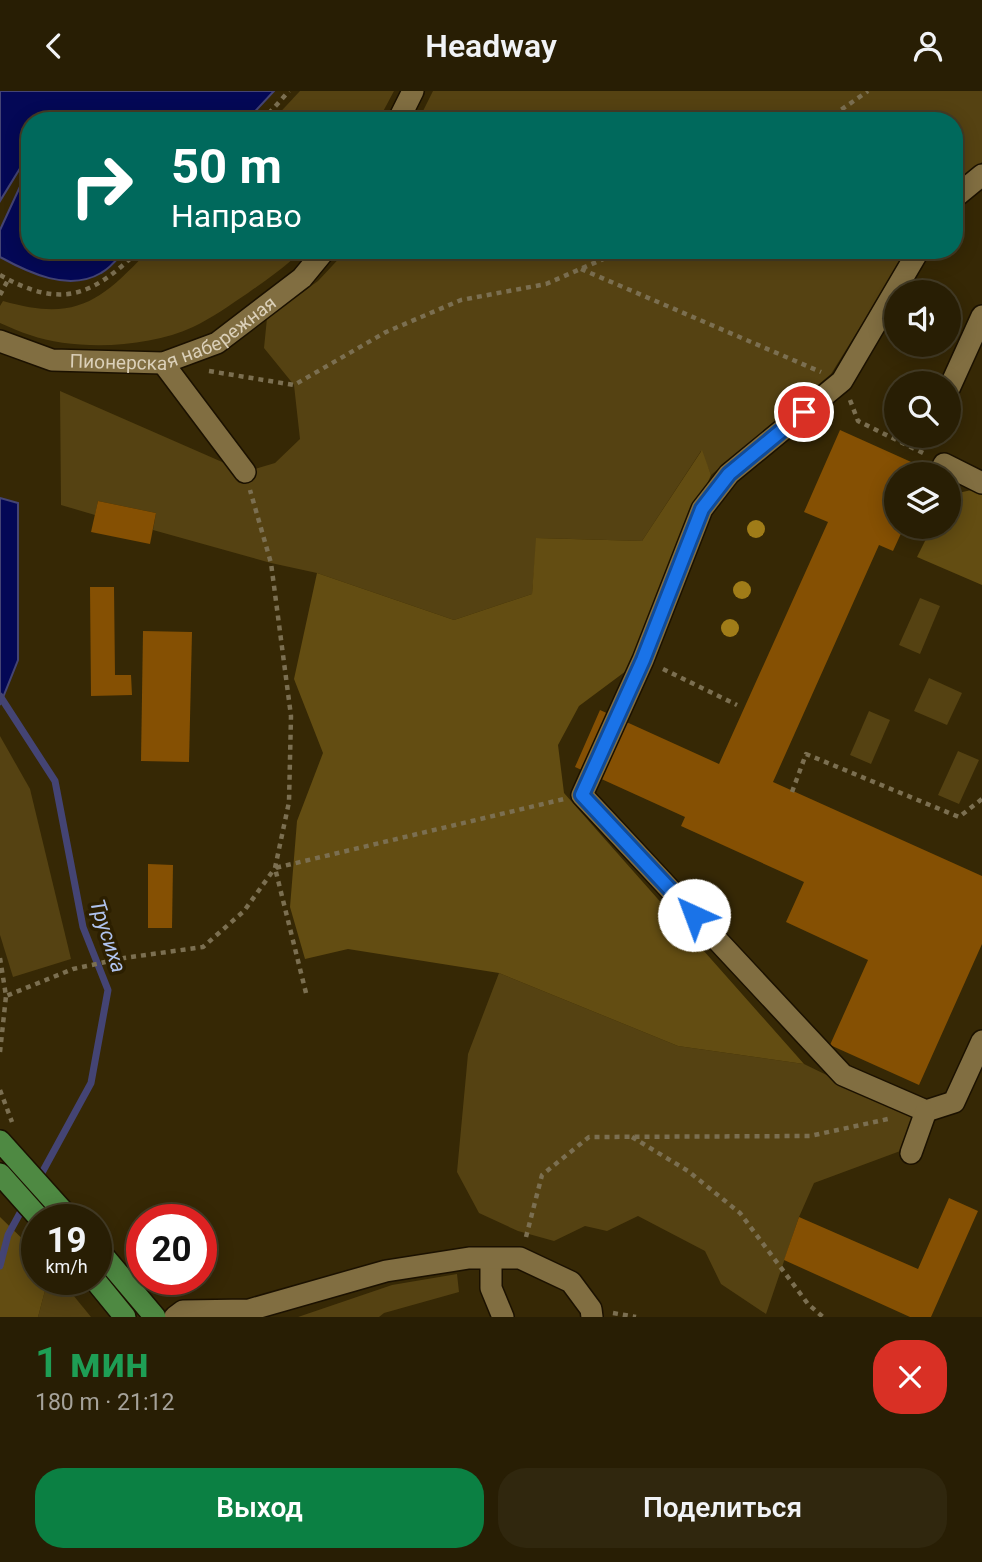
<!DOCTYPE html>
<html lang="ru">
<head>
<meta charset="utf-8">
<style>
	body { margin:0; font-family:Roboto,sans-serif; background:#30270e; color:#f1f3f6; height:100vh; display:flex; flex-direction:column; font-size:26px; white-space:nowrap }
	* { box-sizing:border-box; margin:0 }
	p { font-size:23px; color:#a5a29a }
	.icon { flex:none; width:38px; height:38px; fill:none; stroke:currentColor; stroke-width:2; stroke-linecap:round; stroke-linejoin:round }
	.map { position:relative; height:1226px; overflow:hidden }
	.sheet { display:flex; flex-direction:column; background:#281e04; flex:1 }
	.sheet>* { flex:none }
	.hud { position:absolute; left:21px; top:21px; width:942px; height:147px; border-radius:28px; box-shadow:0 4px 18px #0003,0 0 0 2px #443c26; background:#00695c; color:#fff; overflow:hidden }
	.tools { position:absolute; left:884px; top:189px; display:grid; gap:14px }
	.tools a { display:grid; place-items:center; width:77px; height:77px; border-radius:50%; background:#281e04; box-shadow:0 4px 18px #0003,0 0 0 2px #443c26; font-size:35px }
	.speed { position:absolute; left:21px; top:1113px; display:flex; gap:14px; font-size:35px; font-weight:700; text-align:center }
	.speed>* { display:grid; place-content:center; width:91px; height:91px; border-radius:50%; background:#281e04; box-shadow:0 4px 18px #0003,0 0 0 2px #443c26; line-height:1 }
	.speed small { font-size:18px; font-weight:400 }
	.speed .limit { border:10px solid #d22; background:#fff; color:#111 }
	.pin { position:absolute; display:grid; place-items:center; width:60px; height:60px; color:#fff; margin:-30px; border:4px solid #fff; border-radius:50%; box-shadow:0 2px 7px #0007 }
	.me { position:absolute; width:77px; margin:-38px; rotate:317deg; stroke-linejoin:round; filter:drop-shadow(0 0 5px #0008) }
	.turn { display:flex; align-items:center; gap:24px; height:147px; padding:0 35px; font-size:32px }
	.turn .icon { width:91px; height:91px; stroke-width:2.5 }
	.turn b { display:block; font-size:49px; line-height:60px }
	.round { display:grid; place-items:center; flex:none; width:74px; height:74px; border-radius:28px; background:#30270e }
	.summary { display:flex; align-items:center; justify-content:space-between; height:119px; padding:0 35px }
	h1 { font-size:42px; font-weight:600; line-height:52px; color:#1e9e55 }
	.button { display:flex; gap:14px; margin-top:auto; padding:14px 35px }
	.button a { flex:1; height:80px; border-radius:28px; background:#0b8043; color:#fff; font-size:28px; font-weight:600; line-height:80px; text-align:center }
	.button a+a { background:#30270e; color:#f1f3f6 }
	header { display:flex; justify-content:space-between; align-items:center; height:91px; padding:0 35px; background:#281e04; font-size:32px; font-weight:600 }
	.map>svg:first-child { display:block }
	.green { fill:#554212 }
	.forest { fill:#634d12 }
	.water { fill:#040856; stroke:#444474; stroke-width:2 }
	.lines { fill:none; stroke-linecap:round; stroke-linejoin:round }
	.stream { stroke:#444474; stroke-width:7 }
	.building { fill:#855003 }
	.minor-casing { stroke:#1b1100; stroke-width:24 }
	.major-casing { stroke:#1b1100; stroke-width:24 }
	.path { stroke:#7b6f51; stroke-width:4.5; stroke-dasharray:5 5; stroke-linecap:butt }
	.minor { stroke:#816e41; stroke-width:21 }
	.major { stroke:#4e8942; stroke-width:21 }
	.tree { fill:#a07c18 }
	.route-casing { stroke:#114b97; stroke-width:18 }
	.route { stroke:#1a73e8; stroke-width:12 }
	.labels { text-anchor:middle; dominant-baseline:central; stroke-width:7; stroke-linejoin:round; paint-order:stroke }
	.street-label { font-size:19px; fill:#dbd0b9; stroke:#2c1f00 }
	.water-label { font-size:21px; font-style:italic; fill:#b0c3ee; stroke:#2c1f00 }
</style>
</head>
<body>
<header><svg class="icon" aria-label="back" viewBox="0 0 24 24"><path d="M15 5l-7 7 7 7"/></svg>Headway<svg class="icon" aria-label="person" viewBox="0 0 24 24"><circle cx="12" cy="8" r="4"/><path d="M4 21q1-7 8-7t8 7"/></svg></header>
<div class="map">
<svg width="982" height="1226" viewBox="0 0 982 1226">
	<rect width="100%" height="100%" fill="#362805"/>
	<g class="green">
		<polygon points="300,0 394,0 378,30 272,30"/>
		<polygon points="433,0 982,0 982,71 954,93 954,30 418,30"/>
		<path d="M149 159H302C286 176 266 189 248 202 230 214 212 227 193 236 148 257 76 260 30 244 20 241 10 236 0 232V215L3 210C76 231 100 211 149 159Z"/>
		<polygon points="347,159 908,159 831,283 711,384 701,360 642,450 537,447 532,503 454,529 317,482 271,472 153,439 156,422 98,410 95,424 61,414 60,300 245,381 275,372 300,348 294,294 264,257 267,227 318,190"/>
		<polygon points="920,507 940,515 920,563 899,554"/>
		<polygon points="929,587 962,602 947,634 914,620"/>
		<polygon points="869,620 890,629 871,673 850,664"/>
		<polygon points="0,645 30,698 71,868 13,886 0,844"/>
		<polygon points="958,660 979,669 959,713 938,704"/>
		<polygon points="499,882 678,955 804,973 915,1027 903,1059 814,1092 799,1126 766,1223 721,1193 705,1160 638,1125 607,1140 585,1135 554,1150 518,1140 479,1122 457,1081 468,963"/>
		<polygon points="457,1183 459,1201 384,1222 379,1226 298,1226 392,1194"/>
		<polygon points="48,1188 60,1188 91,1226 38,1226"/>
	</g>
	<g class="forest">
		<polygon points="702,359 711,384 626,580 579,615 558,654 564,702 804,973 678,955 499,882 348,858 305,868 290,816 297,730 323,662 294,588 317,482 454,529 532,503 536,447 642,450"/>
		<polygon points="976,398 982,401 982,494 917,466 932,436 948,436 949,404"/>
		<polygon points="0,1126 37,1162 37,1188 48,1188 38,1226 0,1226"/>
	</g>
	<g class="water">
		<polygon points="0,0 274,0 246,30 30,30 30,61 0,110"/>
		<path d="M30 74V159H125C118 167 111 177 101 182 69 201 29 182 0 166V139Z"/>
		<polygon points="0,407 18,412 18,569 0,614"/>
	</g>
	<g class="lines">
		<polyline class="stream" points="0,605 55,690 83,836 108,899 91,992 8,1144 0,1175"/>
	</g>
	<g class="building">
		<polygon points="840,339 929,379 928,383 896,383 896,436 904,436 893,460 879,454 773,691 982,785 982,853 919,994 830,954 868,869 786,831 804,791 681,735 685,726 575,676 600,619 719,673 828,431 804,421"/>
		<polygon points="98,410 156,422 150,453 91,441"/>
		<polygon points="90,496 114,496 115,584 131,584 132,604 91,605"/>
		<polygon points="143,540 192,541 189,671 141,670"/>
		<polygon points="148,773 173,774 172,837 148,837"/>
		<polygon points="949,1107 978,1120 931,1226 910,1226 784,1169 799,1126 918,1178"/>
	</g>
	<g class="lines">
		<defs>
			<g id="minor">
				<polyline points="398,30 413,0"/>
				<polyline points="954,107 982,84"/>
				<polyline points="919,159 842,290 729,383 702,418 643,569 582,704 843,984 926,1020 954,1011 982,950"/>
				<path id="s1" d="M0 250 52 269 163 272 217 252 302 187 325 159"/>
				<polyline points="163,272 245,381"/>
				<polyline points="948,300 982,225"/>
				<polyline points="939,383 944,373 982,392"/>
				<polyline points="911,1062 926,1020"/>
				<polyline points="491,1168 491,1197 503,1226"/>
				<polyline points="175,1226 183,1220 249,1219 386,1180 469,1167 520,1167 571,1191 591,1218 592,1226"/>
			</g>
			<g id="major">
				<polyline points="0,1050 71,1129"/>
				<polyline points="0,1083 41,1129"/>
				<polyline points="96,1156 155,1226"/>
				<polyline points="94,1188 125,1226"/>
			</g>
		</defs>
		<use href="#minor" class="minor-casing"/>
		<use href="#major" class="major-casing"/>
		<g class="path">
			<polyline points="262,30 289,0"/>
			<polyline points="825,30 868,0"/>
			<polyline points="581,178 821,281"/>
			<path d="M0 184C60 218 92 206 139 159"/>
			<polyline points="0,204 8,189"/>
			<polyline points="209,280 294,294 386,241 461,209 546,193 624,159"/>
			<polyline points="850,309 858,330 925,363"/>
			<polyline points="663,578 737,614"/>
			<polyline points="792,701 806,663 959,726 982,708"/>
			<polyline points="0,867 6,905 73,878 124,867 203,856 244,820 275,777 289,711 291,625 271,472 250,399"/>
			<polyline points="306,902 275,777 564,708"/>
			<polyline points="0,961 6,905"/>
			<polyline points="0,999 12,1031"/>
			<polyline points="632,1046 688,1080 740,1122 808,1213 823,1226"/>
			<polyline points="526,1146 542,1084 589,1046 810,1045 888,1028"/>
			<polyline points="613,1222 636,1226"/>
		</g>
		<use href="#minor" class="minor"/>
		<use href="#major" class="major"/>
	</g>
	<g class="tree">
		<circle cx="756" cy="438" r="9"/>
		<circle cx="742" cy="499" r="9"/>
		<circle cx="730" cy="537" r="9"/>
	</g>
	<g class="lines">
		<defs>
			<polyline id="route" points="694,824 582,704 643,569 702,418 729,383 804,321"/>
		</defs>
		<use href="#route" class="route-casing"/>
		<use href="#route" class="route"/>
	</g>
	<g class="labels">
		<g class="street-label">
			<text stroke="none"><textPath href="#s1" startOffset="184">Пионерская набережная</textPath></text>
		</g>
		<g class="water-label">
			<text transform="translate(108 845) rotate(72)">Трусиха</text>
		</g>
	</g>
</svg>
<div class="tools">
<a><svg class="icon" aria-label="sound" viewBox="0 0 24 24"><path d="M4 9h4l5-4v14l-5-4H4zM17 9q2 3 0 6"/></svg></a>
<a><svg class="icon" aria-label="search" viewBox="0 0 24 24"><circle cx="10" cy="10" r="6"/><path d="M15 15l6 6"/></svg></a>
<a><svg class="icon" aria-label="layers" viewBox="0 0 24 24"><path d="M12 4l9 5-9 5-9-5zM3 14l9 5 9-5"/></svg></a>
</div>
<div class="speed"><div>19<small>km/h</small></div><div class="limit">20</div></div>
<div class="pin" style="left:804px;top:321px;background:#d93025"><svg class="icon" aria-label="arrive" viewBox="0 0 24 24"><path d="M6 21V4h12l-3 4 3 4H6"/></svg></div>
<svg class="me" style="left:694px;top:824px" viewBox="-20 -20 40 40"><circle r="19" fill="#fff"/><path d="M0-13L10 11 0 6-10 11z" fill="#1a73e8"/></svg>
<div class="hud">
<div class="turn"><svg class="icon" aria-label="right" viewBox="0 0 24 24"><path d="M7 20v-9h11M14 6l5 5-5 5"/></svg><div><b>50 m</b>Направо</div></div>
</div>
</div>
<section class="sheet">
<div class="summary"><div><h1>1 мин</h1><p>180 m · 21:12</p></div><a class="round" style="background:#d93025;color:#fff"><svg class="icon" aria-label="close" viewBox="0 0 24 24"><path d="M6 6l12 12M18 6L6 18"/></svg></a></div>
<div class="button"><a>Выход</a><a>Поделиться</a></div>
</section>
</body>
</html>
